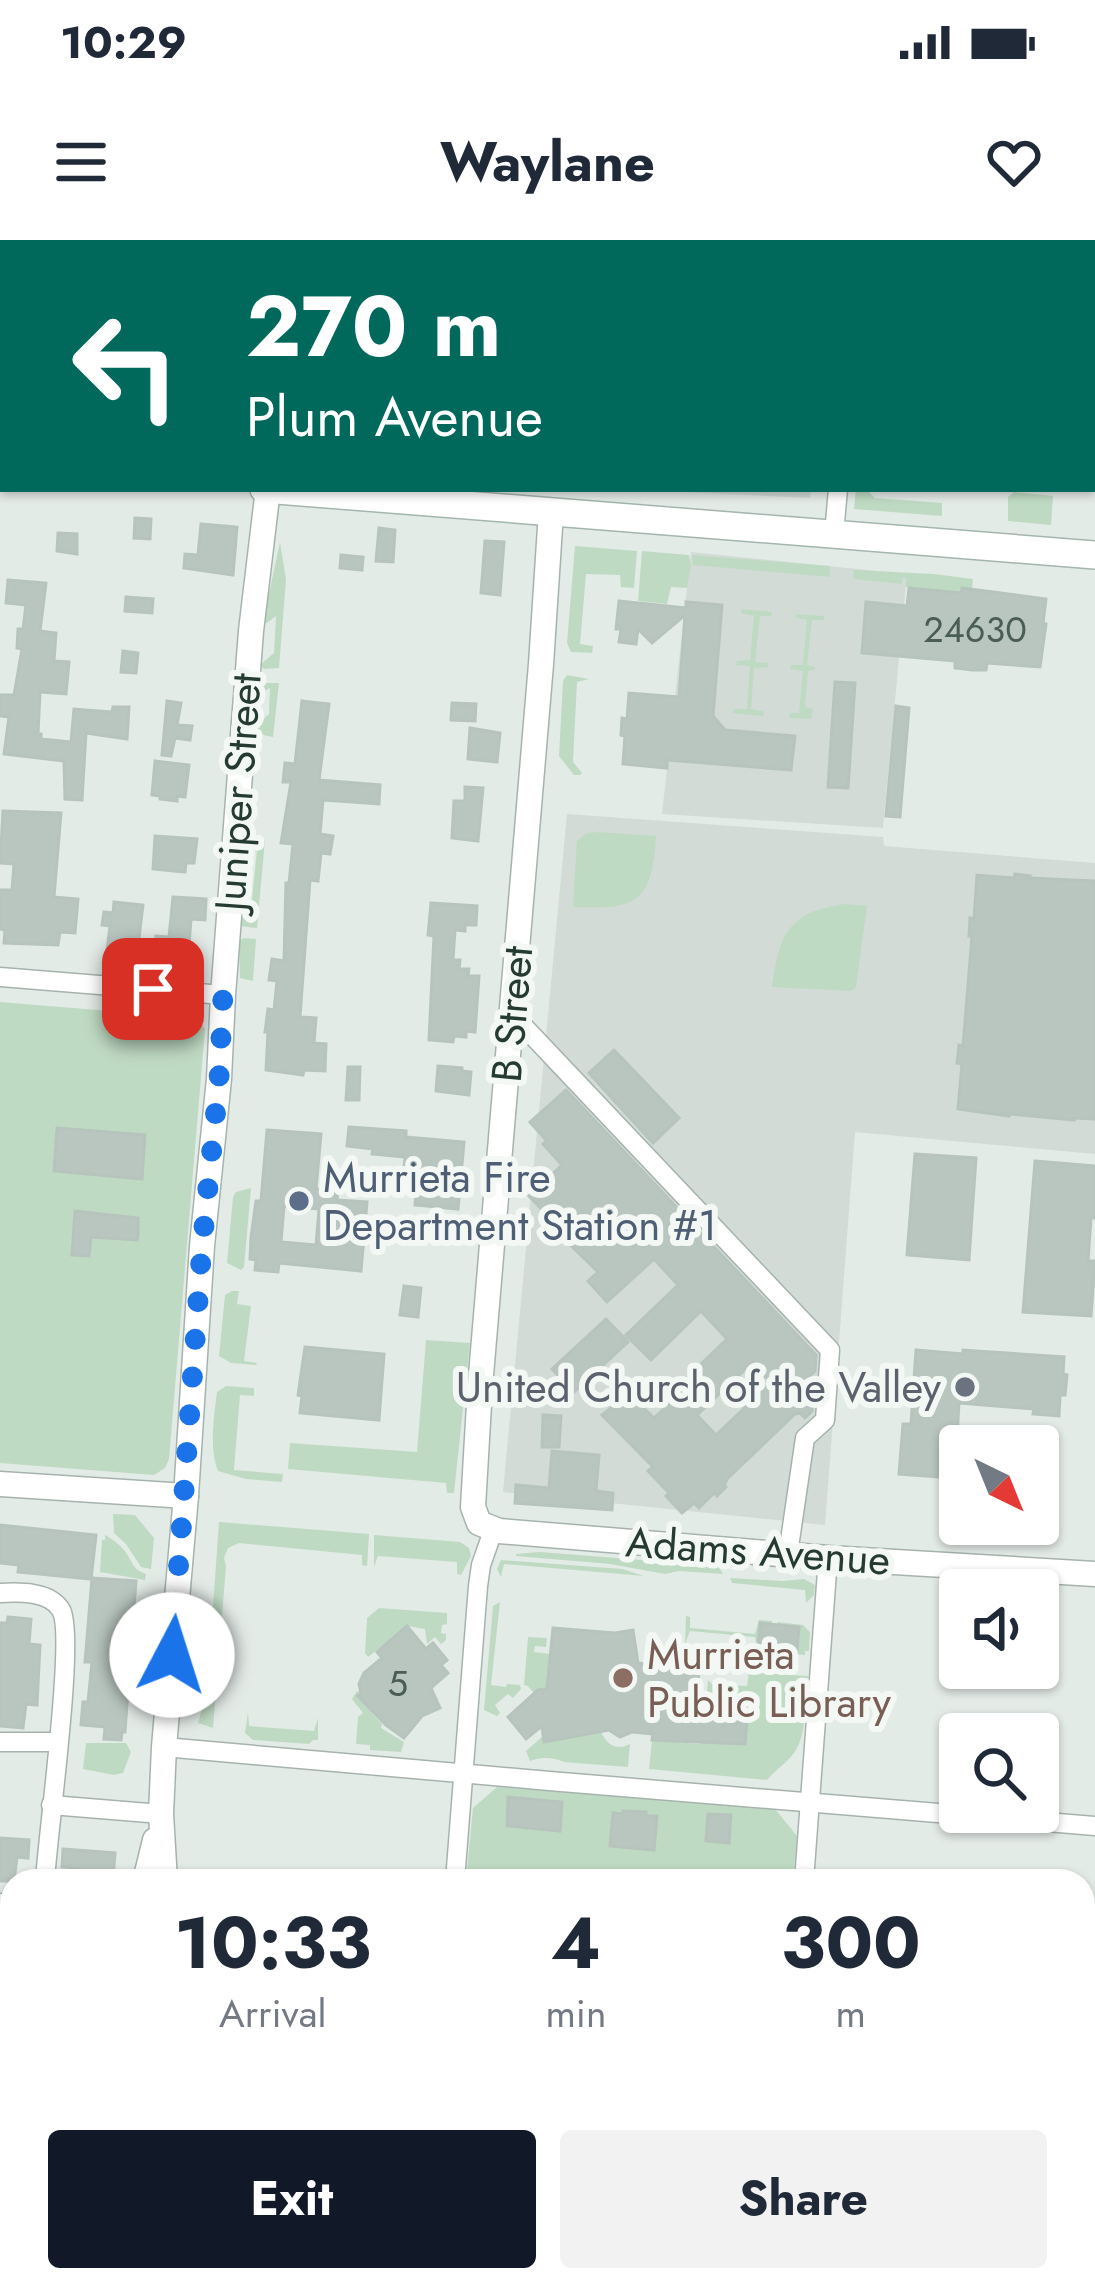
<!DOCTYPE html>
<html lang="en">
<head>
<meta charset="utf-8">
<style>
	body { margin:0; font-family:Jost,sans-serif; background:#f2f2f3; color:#1f2937; height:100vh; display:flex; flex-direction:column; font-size:45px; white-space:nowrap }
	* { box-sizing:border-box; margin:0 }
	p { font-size:39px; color:#747a83 }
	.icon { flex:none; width:66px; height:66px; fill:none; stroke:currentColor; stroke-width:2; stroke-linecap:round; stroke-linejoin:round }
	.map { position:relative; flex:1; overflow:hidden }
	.details { position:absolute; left:0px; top:1629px; width:1095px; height:423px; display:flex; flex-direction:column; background:#fff; border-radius:36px 36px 0 0; box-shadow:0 3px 9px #0004 }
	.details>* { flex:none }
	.hud { position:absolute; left:0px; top:0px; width:1095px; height:252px; box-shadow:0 3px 9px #0004; background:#00695c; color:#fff; overflow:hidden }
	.needle { width:78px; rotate:137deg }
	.controls { position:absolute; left:939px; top:1185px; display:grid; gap:24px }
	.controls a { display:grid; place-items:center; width:120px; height:120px; border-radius:12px; background:#fff; box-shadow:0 3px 9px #0004; font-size:60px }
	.pin { position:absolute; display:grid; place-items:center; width:102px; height:102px; color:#fff; margin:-51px; border-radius:24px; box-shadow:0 6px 18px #0006 }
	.me { position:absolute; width:132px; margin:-66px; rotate:5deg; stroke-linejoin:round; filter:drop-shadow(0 0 9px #0008) }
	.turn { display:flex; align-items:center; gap:42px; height:252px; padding:0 48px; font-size:54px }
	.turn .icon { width:156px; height:156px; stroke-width:2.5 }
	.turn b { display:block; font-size:84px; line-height:102px }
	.eta { display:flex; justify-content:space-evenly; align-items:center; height:204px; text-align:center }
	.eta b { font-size:72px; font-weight:700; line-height:84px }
	.button { display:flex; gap:24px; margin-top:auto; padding:24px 48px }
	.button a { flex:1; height:138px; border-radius:12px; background:#111827; color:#fff; font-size:48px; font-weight:700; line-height:138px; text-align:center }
	.button a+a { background:#f2f2f3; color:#1f2937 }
	.status { display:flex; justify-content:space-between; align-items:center; height:84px; padding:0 60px; background:#fff; direction:ltr }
	.status svg { height:33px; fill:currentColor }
	header { display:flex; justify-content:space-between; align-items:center; height:156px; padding:0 48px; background:#fff; font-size:54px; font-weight:700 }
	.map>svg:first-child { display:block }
	.built { fill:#d2dbd6 }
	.green { fill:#bfdac3 }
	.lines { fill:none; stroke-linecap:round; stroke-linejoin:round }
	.stream { stroke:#92c8ca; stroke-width:4.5 }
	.building { fill:#b9c6c0; stroke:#b7c4bd; stroke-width:3; fill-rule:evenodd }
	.minor-casing { stroke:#a6b3ad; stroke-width:21 }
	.tertiary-casing { stroke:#a6b3ad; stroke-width:27 }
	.secondary-casing { stroke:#a3b6ad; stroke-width:30 }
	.minor { stroke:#fff; stroke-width:18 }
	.tertiary { stroke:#fff; stroke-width:24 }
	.secondary { stroke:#fff; stroke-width:27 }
	.route { stroke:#1a73e8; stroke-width:21; stroke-dasharray:0 37.8 }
	.service-dot { fill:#5c6f8a; stroke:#f4f8f5; stroke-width:4.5 }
	.worship-dot { fill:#6b7280; stroke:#f4f8f5; stroke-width:4.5 }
	.education-dot { fill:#8d6e63; stroke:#f4f8f5; stroke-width:4.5 }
	.labels { text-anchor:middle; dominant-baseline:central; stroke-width:12; stroke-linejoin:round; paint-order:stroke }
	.number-label { font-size:36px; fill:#4a5e56 }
	.street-label { font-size:42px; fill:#253b32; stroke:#f4f8f5 }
	.service-label { font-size:42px; fill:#4e5e75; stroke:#f4f8f5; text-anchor:start }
	.worship-label { font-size:42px; fill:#5b616d; stroke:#f4f8f5; text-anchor:end }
	.education-label { font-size:42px; fill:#785e54; stroke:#f4f8f5; text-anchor:start }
</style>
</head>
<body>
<div class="status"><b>10:29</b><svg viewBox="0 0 49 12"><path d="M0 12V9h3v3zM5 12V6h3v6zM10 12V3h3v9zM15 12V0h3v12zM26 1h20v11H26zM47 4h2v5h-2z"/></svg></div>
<header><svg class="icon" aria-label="menu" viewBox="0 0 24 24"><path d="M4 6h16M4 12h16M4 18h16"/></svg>Waylane<svg class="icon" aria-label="heart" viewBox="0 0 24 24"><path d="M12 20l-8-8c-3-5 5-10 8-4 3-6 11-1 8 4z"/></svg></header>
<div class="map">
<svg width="1095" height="2051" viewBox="0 0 1095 2051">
	<rect width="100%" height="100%" fill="#e3ebe7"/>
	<g class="built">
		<polygon points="623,249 811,249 810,258"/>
		<polygon points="691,312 907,334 883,588 662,574"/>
		<polygon points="567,574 883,597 884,606 1095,623 1095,914 855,892 825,1285 503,1252"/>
		<polygon points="0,1789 12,1789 12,2040 89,2040 88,2051 0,2051"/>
	</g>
	<g class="green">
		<polygon points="856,249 866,249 875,258 942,263 942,276 854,269"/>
		<polygon points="1014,252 1053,256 1051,285 1008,281 1008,257"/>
		<polygon points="280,302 286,340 279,428 264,429 260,425 274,413 276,376 267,383 263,382"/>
		<polygon points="575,306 637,311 634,348 621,347 620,335 586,334 580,404 593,406 592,413 571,412 567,403"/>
		<polygon points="642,311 689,315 691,326 687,348 671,347 667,364 638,361"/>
		<polygon points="692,315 830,326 830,337 693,325"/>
		<polygon points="854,330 934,334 973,339 972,349 962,348 961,353 906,347 906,337 902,338 902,344 853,339"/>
		<polygon points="742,369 772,372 771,376 760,376 755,422 768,423 768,427 754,428 751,469 764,471 763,476 733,473 734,469 747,469 750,426 736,425 737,421 750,420 754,376 741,373"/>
		<polygon points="796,374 824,376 824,380 812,380 807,425 815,427 815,430 808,431 805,467 813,469 811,479 789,478 790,473 799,473 803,431 790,429 791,425 803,425 807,380 795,377"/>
		<polygon points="567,435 589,439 577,442 573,522 582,533 580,535 574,535 559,516 563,441"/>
		<polygon points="262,443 279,443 273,497 254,493 254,487 269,474 270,448 258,454 258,445"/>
		<path d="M597 592 656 596C652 662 637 670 573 667L577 601 587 593Z"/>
		<polygon points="250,598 265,600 257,688 239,686 238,681 251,669 257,610 244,617 245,600"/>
		<path d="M845 664 867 666 856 747 851 751 772 747C779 693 789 672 845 664Z"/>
		<polygon points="244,698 256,699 253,741 240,738 239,701"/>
		<polygon points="0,762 134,773 193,774 205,789 169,1219 165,1228 154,1235 0,1223"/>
		<polygon points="251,948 244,1027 241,1030 227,1023 233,957 236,952"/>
		<polygon points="232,1051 239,1051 237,1064 251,1066 244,1121 257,1123 256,1125 231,1123 219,1116 225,1055"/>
		<polygon points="426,1100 470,1103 454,1253 447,1253 446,1243 288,1229 290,1203 417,1212"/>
		<path d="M226 1146 254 1148V1156L240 1155 234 1230 283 1234 282 1242 246 1239 218 1231C209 1209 214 1176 217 1152Z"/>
		<polygon points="113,1274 135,1275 154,1298 151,1329 141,1327 126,1304 114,1293"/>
		<polygon points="219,1282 369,1294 367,1326 362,1325 362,1315 239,1303 228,1308 224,1318 226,1326 213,1488 198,1483 207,1451"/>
		<path d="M105 1295C111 1298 119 1304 124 1310 133 1321 131 1329 146 1334L145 1340 100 1332 102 1300H105Z"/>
		<polygon points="374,1295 460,1302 469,1308 471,1316 461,1335 457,1334 457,1322 378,1316 374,1327"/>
		<polygon points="540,1312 718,1326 723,1334 679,1331 665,1334 610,1324 516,1316 516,1314"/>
		<polygon points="501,1320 622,1329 644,1336 504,1324 501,1337 497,1329"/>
		<polygon points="730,1338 783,1341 804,1339 815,1345 814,1355 806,1363 805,1350 732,1343"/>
		<polygon points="500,1362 491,1445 506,1447 507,1444 520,1445 521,1449 513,1458 508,1454 495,1465 500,1473 497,1476 484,1470 493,1366"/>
		<polygon points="379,1368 447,1373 447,1384 442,1385 441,1393 446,1394 446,1400 441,1404 435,1397 427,1404 425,1389 407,1386 368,1417 365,1413 367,1378"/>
		<polygon points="686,1376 690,1377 690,1388 755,1394 759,1380 772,1381 772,1384 760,1384 759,1408 778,1382 803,1385 810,1392 809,1411 805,1411 805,1415 757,1411 755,1397 690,1391 685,1404"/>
		<polygon points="528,1397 547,1398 546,1407 535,1406 534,1412 550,1414 547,1448 537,1450 536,1456 528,1446 524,1445"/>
		<path d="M749 1432 808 1436C805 1459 808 1494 794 1513 787 1523 775 1530 767 1540L649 1529 652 1500 699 1504 700 1500 745 1503 747 1483 705 1479 708 1440 712 1444 747 1446Z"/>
		<polygon points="357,1451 360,1452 358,1457 382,1484 381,1488 404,1502 401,1512 370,1510 370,1505 356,1504 358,1477 363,1473 352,1459"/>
		<polygon points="248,1472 249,1486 314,1491 318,1478 318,1500 313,1500 309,1504 253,1500 245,1493"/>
		<path d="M601 1492C607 1505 617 1511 630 1504L628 1527 564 1522C553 1517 540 1517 530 1521L526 1511 543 1496 544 1502Z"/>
		<polygon points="86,1503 126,1503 131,1512 123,1533 114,1535 83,1529"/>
		<polygon points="497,1547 775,1569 797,1596 793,1641 466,1641 473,1568"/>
		<polygon points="0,1737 12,1738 12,1789 0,1789"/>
	</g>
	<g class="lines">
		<polyline class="stream" points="170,2051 170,2040"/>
	</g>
	<g class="building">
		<polygon points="135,278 151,279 150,299 134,298"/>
		<polygon points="201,284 237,287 233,335 184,328 185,314 198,315"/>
		<polygon points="379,288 395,290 393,322 376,321"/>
		<polygon points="58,293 77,294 77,314 57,311"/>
		<polygon points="485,301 504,302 500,355 481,353"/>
		<polygon points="341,315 363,317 362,330 340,328"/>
		<polygon points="8,340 46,343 40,391 56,393 54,421 69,422 66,454 40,452 38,494 41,494 41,499 71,502 74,469 112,472 113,467 129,467 127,499 86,493 82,560 65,559 64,521 4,514 9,477 0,476 0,455 14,455 22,409 17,408 18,389 23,389 26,365 6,363"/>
		<polygon points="909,348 961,353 962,348 1046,359 1043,383 1046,384 1040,427 987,423 986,430 972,430 955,428 955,421 862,413 866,362 907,366"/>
		<polygon points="126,357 153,359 152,373 125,371"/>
		<polygon points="619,361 686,368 686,362 722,365 713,476 725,490 795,496 791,530 667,520 667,528 623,524 625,496 621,495 622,478 627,479 629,453 679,457 685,375 652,403 638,389 636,404 619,402 621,389 616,389"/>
		<polygon points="123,411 138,413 136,433 121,432"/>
		<polygon points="835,442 855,443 848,548 828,547"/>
		<polygon points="167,461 181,463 177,485 192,486 190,500 175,498 171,516 162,515"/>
		<polygon points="302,461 329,464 319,540 380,545 379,564 323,560 320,594 333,596 330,614 321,613 318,641 310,640 300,777 316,778 314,803 326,804 325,831 304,830 303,835 266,830 268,792 265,792 268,769 274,770 277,741 269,740 272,719 284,721 286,643 289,643 293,604 281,603 291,542 283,542 285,523 295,524"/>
		<polygon points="452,463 476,464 475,481 451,480"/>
		<polygon points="896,466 909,468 900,577 886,576"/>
		<polygon points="470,488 500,493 497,522 468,519"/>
		<polygon points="155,521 189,525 185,557 177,556 177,561 160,559 160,556 152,555"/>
		<polygon points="465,547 483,548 478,601 452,598 454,561 465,561"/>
		<polygon points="3,571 61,573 54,657 78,659 75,693 60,692 58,705 4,703 5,690 0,689 0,650 12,650 14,624 0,623"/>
		<polygon points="155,596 197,599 194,623 186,623 185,632 153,629"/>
		<polygon points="1015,634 1030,636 1029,638 1094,641 1095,644 1095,879 1074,878 1074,880 1010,874 1009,876 958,869 962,824 957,823 959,805 963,806 972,696 969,696 970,678 974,679 977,635 1014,638"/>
		<polygon points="173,657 206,659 205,680 191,679 188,719 154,716 156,696 169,697"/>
		<polygon points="114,662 143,665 139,698 126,697 124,713 107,711 110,686 102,685 104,672 113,673"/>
		<polygon points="431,663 477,666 476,685 465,685 465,691 455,690 453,720 460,720 459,729 469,729 468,736 479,736 475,792 466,791 466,797 454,796 453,802 429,800 434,696 428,695"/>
		<polygon points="614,810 679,878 653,903 589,833"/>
		<polygon points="438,826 462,828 462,831 471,832 469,855 436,851"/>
		<polygon points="348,827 360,827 359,860 346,860"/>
		<path d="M566 850 816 1115 815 1131 809 1137 814 1143 812 1171 805 1178 800 1173 795 1174 728 1238 724 1245 726 1247 717 1256 714 1253 699 1268 694 1263 682 1273 666 1256 669 1253 648 1231 653 1227 602 1175 629 1154 654 1178 681 1153 676 1148 727 1099 701 1071 651 1120 626 1095 678 1045 654 1019 607 1062 588 1041 598 1032 545 980 549 977 529 956 562 925 543 904 547 901 530 882ZM753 1122 771 1143 716 1195 697 1175Z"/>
		<polygon points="349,887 406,891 406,897 464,902 458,969 415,965 418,929 404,928 405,917 372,914 373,909 347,906"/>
		<polygon points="57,888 145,895 142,939 54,931"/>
		<path d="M267 890 321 894 316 949 338 951 337 960 367 962 361 1031 279 1023 278 1032 255 1030 256 1020 250 1019 251 998 256 961H261ZM284 966 319 969 316 1005 281 1002Z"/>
		<polygon points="915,914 976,918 969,1020 907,1015"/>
		<polygon points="1035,921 1095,926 1095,978 1091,978 1088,1021 1095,1021 1091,1076 1023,1072"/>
		<polygon points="75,971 138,978 138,996 137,1000 91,997 89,1016 72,1015"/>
		<polygon points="404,1046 421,1048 418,1077 400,1075"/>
		<polygon points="606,1079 628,1102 574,1152 552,1129"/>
		<polygon points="305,1107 384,1114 379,1180 300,1173 302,1156 298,1155"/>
		<polygon points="916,1110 963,1114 963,1110 1064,1117 1063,1134 1067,1135 1065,1155 1060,1155 1059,1176 1033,1174 1034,1169 959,1163 957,1197 941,1196 938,1237 899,1234 903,1184 911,1184"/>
		<polygon points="543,1175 561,1176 559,1207 542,1207"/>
		<polygon points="552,1211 599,1215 596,1251 613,1253 612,1270 515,1263 516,1245 549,1248"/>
		<polygon points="0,1285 96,1295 91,1339 18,1332 19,1325 0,1323"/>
		<polygon points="92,1338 136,1341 125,1492 122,1492 121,1500 104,1499 105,1487 81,1485 83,1462 88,1462 92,1422 85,1422"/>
		<polygon points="8,1377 31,1379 29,1404 40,1405 37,1465 26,1464 23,1488 0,1486 0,1383 7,1383"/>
		<polygon points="760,1383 799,1387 797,1411 758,1408"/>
		<polygon points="407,1386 426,1409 433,1403 447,1420 441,1425 448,1433 431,1448 440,1468 422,1476 404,1498 386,1485 358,1456 361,1453 359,1444 364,1433 382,1418 377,1412"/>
		<polygon points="553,1388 615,1393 633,1390 638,1423 699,1429 696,1479 747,1483 745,1504 652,1500 653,1494 632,1492 620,1497 609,1490 544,1502 542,1486 526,1499 508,1477 538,1450 547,1449"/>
		<polygon points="508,1557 562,1562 560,1591 507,1586"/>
		<polygon points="623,1571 646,1572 646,1576 657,1576 654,1610 610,1606 613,1573 623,1574"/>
		<polygon points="708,1574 731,1575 729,1603 706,1601"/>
		<polygon points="0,1598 29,1600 28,1618 17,1617 14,1641 0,1641"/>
		<polygon points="63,1609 115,1613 113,1640 73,1641 74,1628 62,1627"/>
	</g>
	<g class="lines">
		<defs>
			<g id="minor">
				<polyline points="648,0 687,3"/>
				<polyline points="5,3 5,0"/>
				<polyline points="576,3 577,0"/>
				<polyline points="856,3 856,0"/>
				<polyline points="1092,32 1095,32"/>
				<polyline points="0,55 3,25"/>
				<polyline points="834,294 838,249"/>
				<polyline points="0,737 223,755"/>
				<polyline points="512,774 830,1110 825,1180 805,1198 788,1314"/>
				<path d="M0 1353C19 1352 50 1351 61 1370 76 1395 47 1598 45 1641"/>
				<polyline points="0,1502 57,1502"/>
				<path d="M164 1507C474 1536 785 1560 1095 1586"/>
				<polyline points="51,1565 161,1574"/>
				<polyline points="455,1641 478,1346 481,1325 493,1291"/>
				<polyline points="804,1641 828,1318"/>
				<polyline points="0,1663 12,1665"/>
			</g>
			<g id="tertiary">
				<polyline points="291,3 291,0"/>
				<polyline points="551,272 541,424 480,1147 473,1267 479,1283 499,1291 828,1318 1095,1334"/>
				<polyline points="0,1244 186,1256"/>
				<polyline points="145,1641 155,1600"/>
				<polyline points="165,1641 161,1574 164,1507 186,1256 202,1006 219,839 223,755 251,391 268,249"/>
				<polyline points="109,2051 110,2040"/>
				<polyline points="133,2051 134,2040"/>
			</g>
			<g id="secondary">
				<polyline points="0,228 3,228"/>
				<polyline points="264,249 1095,315"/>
			</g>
		</defs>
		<use href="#minor" class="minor-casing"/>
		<use href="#tertiary" class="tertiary-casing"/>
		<use href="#secondary" class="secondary-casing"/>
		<use href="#minor" class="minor"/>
		<use href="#tertiary" class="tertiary"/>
		<use href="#secondary" class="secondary"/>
	</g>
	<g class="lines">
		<polyline class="route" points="153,749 223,755 219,839 202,1006 172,1415"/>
	</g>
	<circle class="service-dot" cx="299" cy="961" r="12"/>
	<circle class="worship-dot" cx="965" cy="1147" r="12"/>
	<circle class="education-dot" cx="623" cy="1438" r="12"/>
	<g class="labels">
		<g class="number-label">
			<text x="975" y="389">24630</text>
			<text x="398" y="1443">5</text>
		</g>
		<g class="street-label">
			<text transform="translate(238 552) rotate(-86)">Juniper Street</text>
			<text transform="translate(512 774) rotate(-85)">B Street</text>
			<text transform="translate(758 1311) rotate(4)">Adams Avenue</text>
		</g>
		<g class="service-label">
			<text x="323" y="937">Murrieta Fire<tspan x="323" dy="48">Department Station #1</tspan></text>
		</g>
		<g class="worship-label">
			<text x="941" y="1147">United Church of the Valley</text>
		</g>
		<g class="education-label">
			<text x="647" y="1414">Murrieta<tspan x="647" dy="48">Public Library</tspan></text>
		</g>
	</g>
</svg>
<div class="controls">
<a><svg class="needle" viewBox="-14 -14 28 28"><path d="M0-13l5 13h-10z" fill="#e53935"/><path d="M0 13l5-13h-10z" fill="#747a83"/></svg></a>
<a><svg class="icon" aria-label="sound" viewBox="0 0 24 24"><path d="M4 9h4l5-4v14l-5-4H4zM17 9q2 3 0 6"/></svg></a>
<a><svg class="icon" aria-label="search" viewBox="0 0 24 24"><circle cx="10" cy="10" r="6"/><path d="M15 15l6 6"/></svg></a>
</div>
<div class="pin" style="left:153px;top:749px;background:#d93025"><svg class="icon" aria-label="arrive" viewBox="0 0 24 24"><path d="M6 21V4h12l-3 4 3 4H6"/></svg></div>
<svg class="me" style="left:172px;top:1415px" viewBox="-20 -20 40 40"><circle r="19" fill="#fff"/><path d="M0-13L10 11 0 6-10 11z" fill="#1a73e8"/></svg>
<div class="hud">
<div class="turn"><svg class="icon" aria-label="left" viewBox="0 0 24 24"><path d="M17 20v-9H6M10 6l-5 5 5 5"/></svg><div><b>270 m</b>Plum Avenue</div></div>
</div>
<section class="details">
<div class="eta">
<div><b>10:33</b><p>Arrival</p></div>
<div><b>4</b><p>min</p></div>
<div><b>300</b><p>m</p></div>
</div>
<div class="button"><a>Exit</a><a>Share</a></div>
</section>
</div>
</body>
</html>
